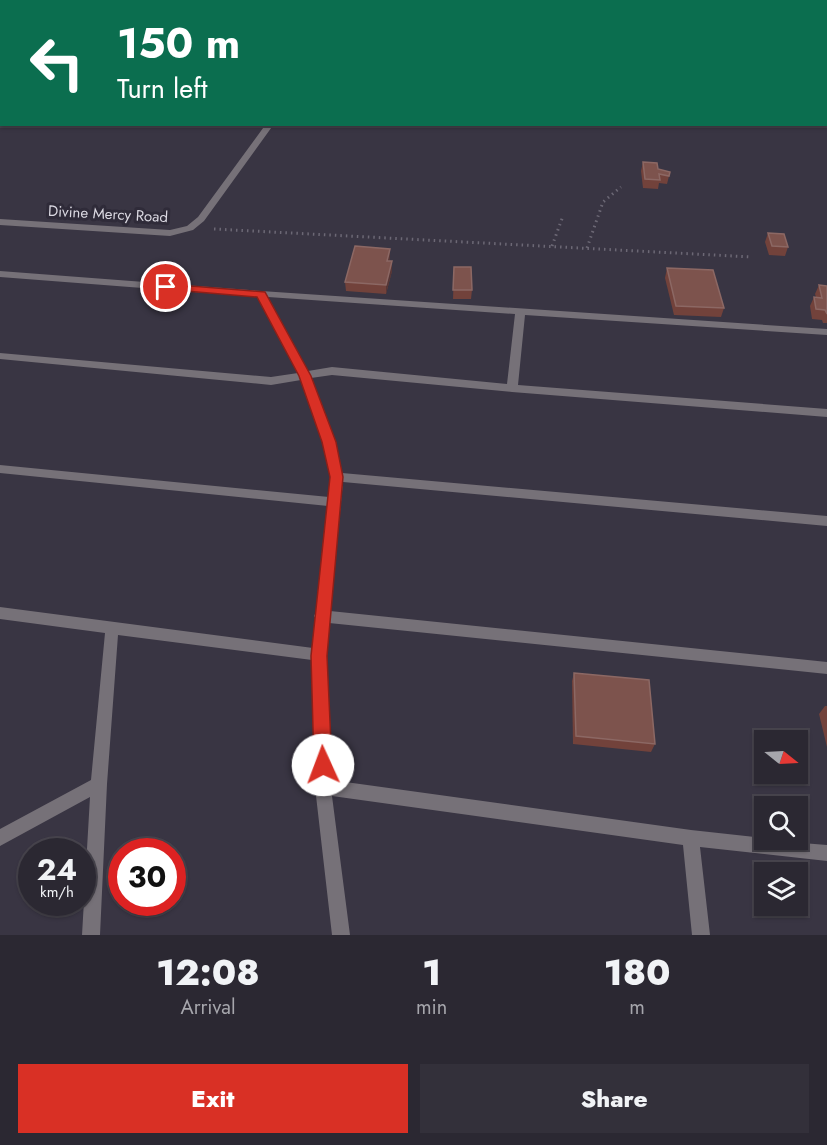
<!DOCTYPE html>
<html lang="en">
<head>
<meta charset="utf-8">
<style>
	body { margin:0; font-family:Jost,sans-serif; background:#33303a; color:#f1f3f6; height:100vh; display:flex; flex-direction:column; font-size:22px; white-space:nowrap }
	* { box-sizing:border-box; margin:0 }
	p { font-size:20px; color:#a6a6ac }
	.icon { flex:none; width:33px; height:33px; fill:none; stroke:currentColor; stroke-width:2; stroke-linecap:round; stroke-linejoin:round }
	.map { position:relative; height:935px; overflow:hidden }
	.drawer { display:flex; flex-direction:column; background:#2b2832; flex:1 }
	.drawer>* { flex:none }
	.guide { position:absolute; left:0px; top:0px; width:828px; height:126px; box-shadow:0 2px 4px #0004,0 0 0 2px #47444d; background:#0b6e4f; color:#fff; overflow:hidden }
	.needle { width:39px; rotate:108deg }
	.controls { position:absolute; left:754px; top:730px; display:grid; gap:12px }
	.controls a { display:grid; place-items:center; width:54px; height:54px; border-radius:0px; background:#2b2832; box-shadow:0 2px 4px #0004,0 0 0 2px #47444d; font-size:30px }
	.speed { position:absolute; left:18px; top:838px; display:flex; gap:12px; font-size:30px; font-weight:700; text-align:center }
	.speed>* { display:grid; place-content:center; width:78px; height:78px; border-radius:50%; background:#2b2832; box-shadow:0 2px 4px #0004,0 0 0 2px #47444d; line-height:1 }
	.speed small { font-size:15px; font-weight:400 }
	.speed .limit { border:9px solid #d22; background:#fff; color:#111 }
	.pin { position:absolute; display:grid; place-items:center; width:51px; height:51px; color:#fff; margin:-26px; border:3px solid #fff; border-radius:50%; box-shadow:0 2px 6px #0007 }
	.me { position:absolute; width:66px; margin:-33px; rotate:358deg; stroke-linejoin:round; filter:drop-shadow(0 0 4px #0008) }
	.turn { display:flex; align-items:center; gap:21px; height:126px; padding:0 18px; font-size:27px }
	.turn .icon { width:78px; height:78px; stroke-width:2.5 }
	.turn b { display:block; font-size:42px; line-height:51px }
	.eta { display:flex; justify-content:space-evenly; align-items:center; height:102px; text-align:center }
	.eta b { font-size:36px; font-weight:800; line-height:42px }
	.button { display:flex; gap:12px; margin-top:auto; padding:12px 18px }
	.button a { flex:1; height:69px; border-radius:0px; background:#d93025; color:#fff; font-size:24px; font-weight:800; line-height:69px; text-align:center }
	.button a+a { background:#33303a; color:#f1f3f6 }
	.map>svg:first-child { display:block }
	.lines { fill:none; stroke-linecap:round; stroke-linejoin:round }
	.path { stroke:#6c6875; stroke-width:3; stroke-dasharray:1.5 4; stroke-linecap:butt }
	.street { fill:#767178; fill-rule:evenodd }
	.wall { fill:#72423b }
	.shaded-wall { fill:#563636 }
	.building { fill:#7d534d; stroke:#8c6864; stroke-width:1.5 }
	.route { fill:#d93025; stroke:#8d1f18; stroke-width:1.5 }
	.labels { text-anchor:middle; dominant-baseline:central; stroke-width:6; stroke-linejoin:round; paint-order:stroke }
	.far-street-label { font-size:15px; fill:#dbd9e2; stroke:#2f2b39 }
</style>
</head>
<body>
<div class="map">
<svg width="827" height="935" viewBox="0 0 827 935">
	<rect width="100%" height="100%" fill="#393543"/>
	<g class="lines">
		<g class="path">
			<polyline points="214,229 752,257"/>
			<polyline points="552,246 563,216"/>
			<polyline points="587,248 603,202 621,187"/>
		</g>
		<g class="street">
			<rect x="483" y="0" width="6" height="2"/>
			<rect x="723" y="0" width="6" height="2"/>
			<rect x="826" y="11" width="1" height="4"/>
			<polygon points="266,124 274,124 204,221 193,230 170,236 0,225 0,219 170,230 187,226 198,217"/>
			<path d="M0 271 261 291 827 329V335L525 315 518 385 827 409V417L512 392 332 375 311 378 335 442 342 473 827 516V526L343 482 330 611 827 662V674L329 623 326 655 331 780 691 830 765 838V840L827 845V861L700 847 710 935H692L683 845 332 796 350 935H332L315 787 312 660 118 635 107 784 100 935H82L90 797 0 846V829L91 780 105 633 0 619V607L313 648 316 619 314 616 316 612 328 506 0 473V465L329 497 331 477 323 442 301 380 271 385 0 359V353L271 377 298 373 258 297 0 277ZM268 297 515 314 507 384 332 367 308 371Z"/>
		</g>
	</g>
	<g class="wall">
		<polygon points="643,162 658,169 670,172 667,184 659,183 658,189 643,188 641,171"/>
		<polygon points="768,233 788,247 785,256 769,255 765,242"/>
		<polygon points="390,258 389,261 392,261 392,271 386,294 346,291 345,282"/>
		<polygon points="454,267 472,290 471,299 453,299"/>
		<polygon points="667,268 724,308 721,317 674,315 665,278"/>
		<polygon points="819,285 827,286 827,323 823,323 822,320 812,319 810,306 814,297 816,297 815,294"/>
		<polygon points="574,673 655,744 651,752 573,744 572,681"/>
		<polygon points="825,706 827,706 827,747 819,714"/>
	</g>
	<g class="shaded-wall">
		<polygon points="390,249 390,258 387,270 387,261"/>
		<polygon points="392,261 392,271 386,294 386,285"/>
	</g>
	<g class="building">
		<polygon points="495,0 514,0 514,2 494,2"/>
		<rect x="572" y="0" width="12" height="2"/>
		<polygon points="643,162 657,163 658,169 670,172 669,176 659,174 660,180 645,179"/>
		<polygon points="768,233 784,234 788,247 772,246"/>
		<polygon points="355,246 390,249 387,261 392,261 386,285 345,282"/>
		<polygon points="454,267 471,267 472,290 453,290"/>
		<polygon points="667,268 713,270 724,308 676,306"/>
		<polygon points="819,285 827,286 827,314 825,310 816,309 814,297 822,298"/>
		<polygon points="574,673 649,680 655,744 576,736"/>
	</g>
	<polygon class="route" points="166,284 265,292 311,376 336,442 343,477 327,656 332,765 329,771 323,774 316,771 314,765 311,656 330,477 322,442 299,376 257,297 162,289 161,287"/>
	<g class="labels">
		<g class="far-street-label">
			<text transform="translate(108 214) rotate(3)">Divine Mercy Road</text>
		</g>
	</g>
</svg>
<div class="controls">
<a><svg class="needle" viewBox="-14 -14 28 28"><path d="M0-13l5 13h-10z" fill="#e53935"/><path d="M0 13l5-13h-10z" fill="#a6a6ac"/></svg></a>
<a><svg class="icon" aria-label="search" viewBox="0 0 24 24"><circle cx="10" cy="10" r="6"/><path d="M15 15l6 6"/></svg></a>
<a><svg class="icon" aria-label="layers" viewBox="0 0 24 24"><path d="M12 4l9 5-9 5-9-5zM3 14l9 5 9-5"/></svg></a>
</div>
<div class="speed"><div>24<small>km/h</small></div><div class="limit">30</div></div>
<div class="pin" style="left:166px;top:287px;background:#d93025"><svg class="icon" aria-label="arrive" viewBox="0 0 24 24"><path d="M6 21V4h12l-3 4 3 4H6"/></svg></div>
<svg class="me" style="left:323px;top:765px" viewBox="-20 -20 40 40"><circle r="19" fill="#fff"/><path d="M0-13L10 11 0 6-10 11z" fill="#d93025"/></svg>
<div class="guide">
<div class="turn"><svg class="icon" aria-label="left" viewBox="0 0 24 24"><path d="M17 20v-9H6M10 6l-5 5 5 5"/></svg><div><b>150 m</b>Turn left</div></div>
</div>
</div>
<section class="drawer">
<div class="eta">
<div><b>12:08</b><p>Arrival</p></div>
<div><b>1</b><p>min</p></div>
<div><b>180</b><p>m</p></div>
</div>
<div class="button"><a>Exit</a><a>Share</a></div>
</section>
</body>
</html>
